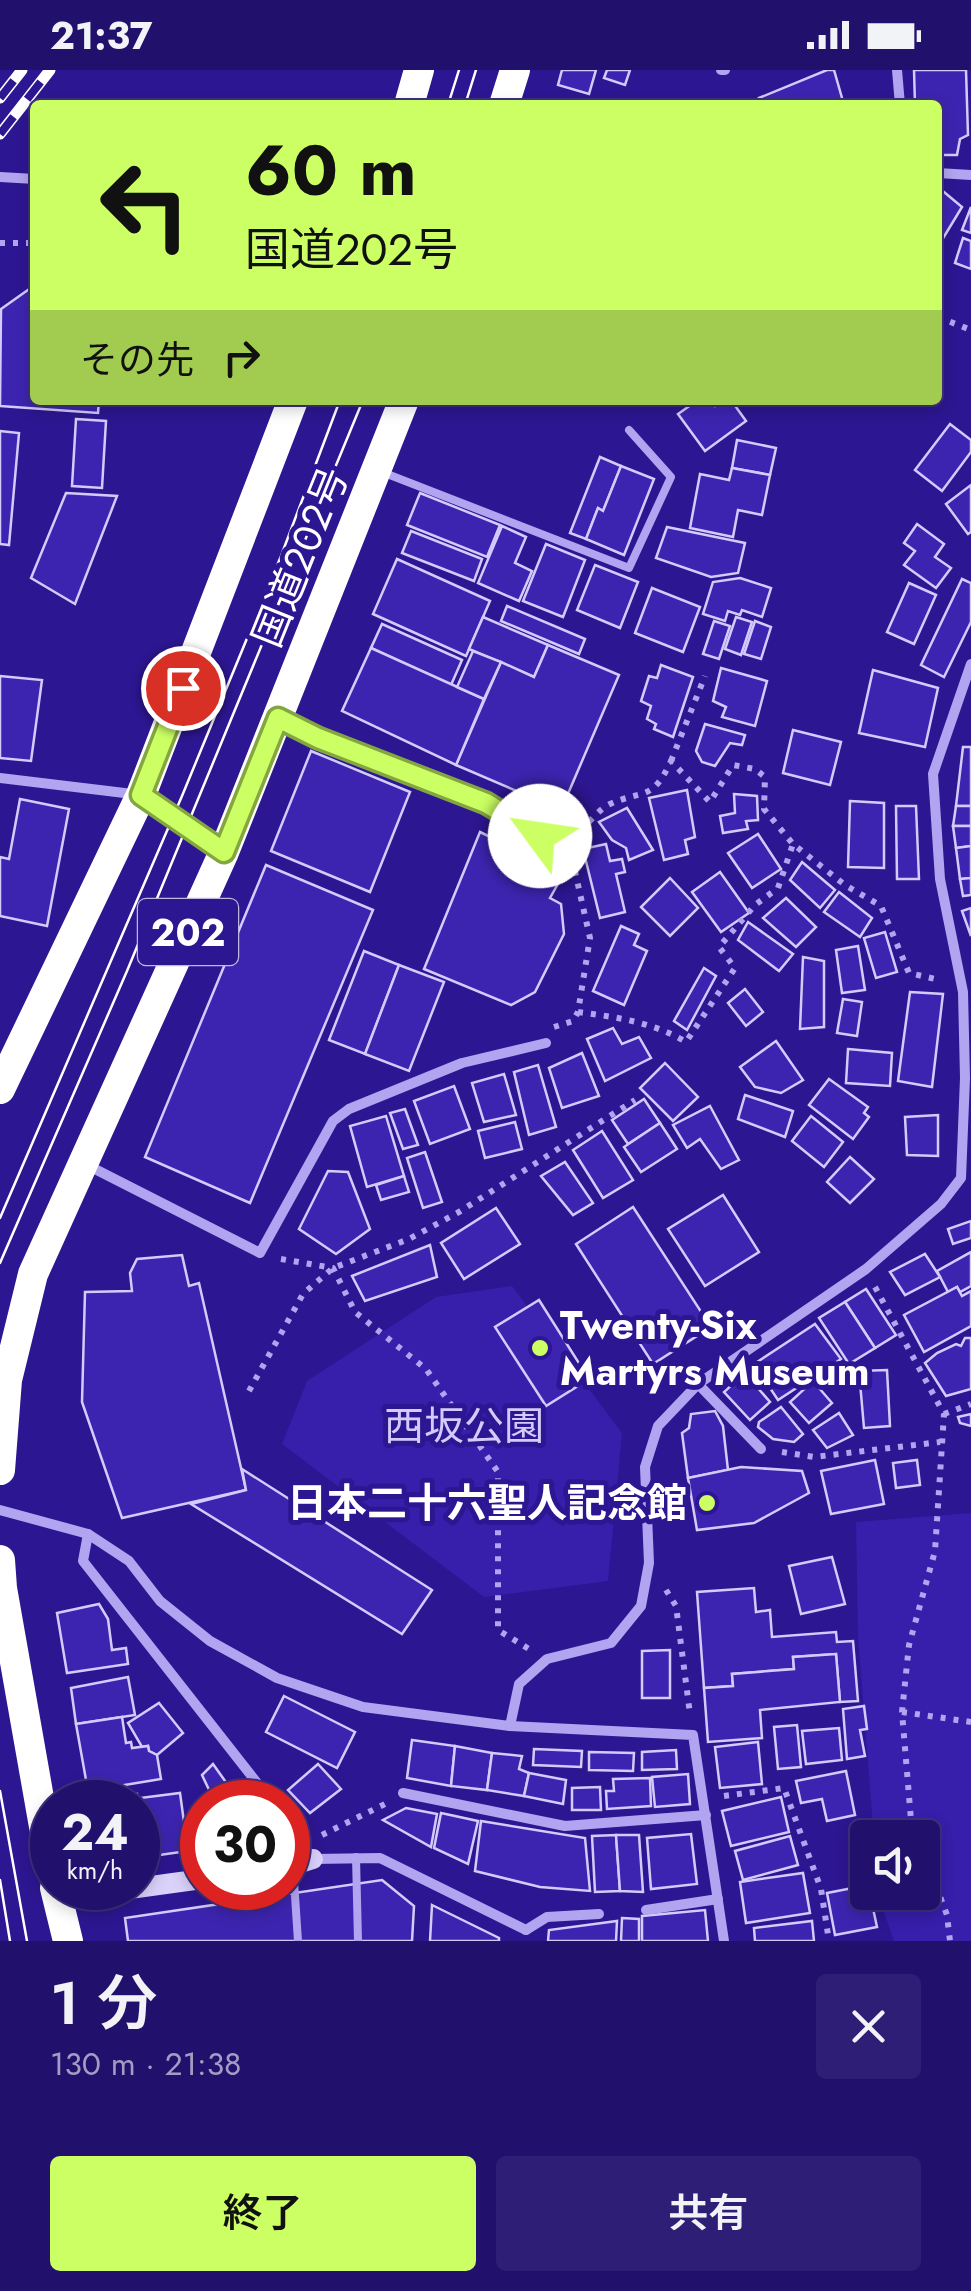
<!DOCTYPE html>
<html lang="ja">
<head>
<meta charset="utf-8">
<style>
	body { margin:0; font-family:Jost,"Noto Sans JP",sans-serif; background:#2e1e75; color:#f1f3f6; height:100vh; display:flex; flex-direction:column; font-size:38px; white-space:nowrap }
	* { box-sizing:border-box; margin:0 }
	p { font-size:32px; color:#a29dc2 }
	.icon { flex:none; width:55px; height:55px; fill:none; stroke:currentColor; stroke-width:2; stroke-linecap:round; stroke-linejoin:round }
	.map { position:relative; height:1871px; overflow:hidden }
	.side { display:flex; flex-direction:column; background:#22106d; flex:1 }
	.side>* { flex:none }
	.banner { position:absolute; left:30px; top:30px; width:912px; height:305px; border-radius:10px; box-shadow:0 5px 15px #0003,0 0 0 2px #3f3080; background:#cbff63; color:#111; overflow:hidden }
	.tools { position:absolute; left:850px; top:1750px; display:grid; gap:20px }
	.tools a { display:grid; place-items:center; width:90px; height:90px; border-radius:10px; background:#22106d; box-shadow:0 5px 15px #0003,0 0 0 2px #3f3080; font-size:50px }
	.speed { position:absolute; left:30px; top:1710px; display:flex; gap:20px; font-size:50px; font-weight:700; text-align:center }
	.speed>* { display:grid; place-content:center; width:130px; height:130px; border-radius:50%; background:#22106d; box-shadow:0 5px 15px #0003,0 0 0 2px #3f3080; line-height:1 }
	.speed small { font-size:25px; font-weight:400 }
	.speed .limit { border:15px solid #d22; background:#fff; color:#111 }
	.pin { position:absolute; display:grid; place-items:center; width:85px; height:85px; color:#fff; margin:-42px; border:5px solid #fff; border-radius:50%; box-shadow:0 2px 10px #0007 }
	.me { position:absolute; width:110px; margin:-55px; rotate:301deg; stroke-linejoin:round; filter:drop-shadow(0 0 8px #0008) }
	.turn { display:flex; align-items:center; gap:35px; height:210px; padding:0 50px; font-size:45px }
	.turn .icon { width:130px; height:130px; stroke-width:2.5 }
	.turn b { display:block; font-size:70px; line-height:85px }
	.then { display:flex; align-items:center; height:95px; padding:0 50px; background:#0003; gap:20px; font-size:38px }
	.round { display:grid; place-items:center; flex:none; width:105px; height:105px; border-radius:10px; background:#2e1e75 }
	.overview { display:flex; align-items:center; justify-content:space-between; height:170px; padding:0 50px }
	h1 { font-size:60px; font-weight:600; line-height:75px }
	.action { display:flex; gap:20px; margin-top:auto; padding:20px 50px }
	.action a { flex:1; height:115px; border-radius:10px; background:#cbff63; color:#111; font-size:40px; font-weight:600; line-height:115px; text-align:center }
	.action a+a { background:#2e1e75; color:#f1f3f6 }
	.status { display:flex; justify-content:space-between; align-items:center; height:70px; padding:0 50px; background:#22106d; direction:ltr }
	.status svg { height:28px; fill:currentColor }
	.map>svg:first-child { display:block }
	.green { fill:#371eab }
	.building { fill:#3d24b0; stroke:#d3cbfb; stroke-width:2.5 }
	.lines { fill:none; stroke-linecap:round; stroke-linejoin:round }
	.path { stroke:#b1a4f0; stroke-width:6; stroke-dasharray:5 8; stroke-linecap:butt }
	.lane { stroke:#b1a4f0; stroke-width:8 }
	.street { stroke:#b1a4f0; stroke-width:10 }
	.secondary { stroke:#dad2fb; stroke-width:20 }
	.highway { stroke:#fff; stroke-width:30 }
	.tram { stroke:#fff; stroke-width:2.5 }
	.rail-casing { stroke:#fff; stroke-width:11 }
	.rail { stroke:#2d1691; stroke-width:8; stroke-dasharray:22; stroke-linecap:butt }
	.route-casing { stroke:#84a640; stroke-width:25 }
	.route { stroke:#cbff63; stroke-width:18 }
	.poi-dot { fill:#cbff63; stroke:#2d1691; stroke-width:4 }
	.labels { text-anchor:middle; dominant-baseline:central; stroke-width:10; stroke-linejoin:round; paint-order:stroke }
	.shield { fill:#2d1691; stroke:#c0b9de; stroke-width:2.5 }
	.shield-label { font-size:38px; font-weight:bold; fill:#fff }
	.street-label { font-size:40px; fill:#fff; stroke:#2d1691 }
	.poi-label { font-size:40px; font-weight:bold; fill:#fff; stroke:#2d1691; text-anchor:start }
	.park-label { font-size:40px; fill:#d3cbfb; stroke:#2d1691 }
</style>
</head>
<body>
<div class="status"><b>21:37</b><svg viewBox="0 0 49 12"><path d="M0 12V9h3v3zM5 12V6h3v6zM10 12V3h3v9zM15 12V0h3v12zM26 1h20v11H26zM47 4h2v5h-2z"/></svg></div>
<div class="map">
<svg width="971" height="1871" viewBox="0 0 971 1871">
	<rect width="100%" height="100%" fill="#2d1691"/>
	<g class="green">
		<polygon points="512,1216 622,1363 608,1511 484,1527 282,1374 307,1311 436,1227"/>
		<polygon points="971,1443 971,1871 894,1871 877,1822 922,1822 922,1768 874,1767 858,1567 856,1452"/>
	</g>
	<g class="building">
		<polygon points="562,0 596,0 589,24 558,15"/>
		<polygon points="607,0 630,0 625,15 604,8"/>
		<polygon points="827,0 834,0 844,35 762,35 759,28"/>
		<polygon points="914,0 966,0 968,65 960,69 957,85 938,85 938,35 915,35"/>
		<polygon points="938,117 962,137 939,175 938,174"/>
		<polygon points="971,137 971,163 962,160"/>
		<polygon points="963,168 971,171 971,199 955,193"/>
		<polygon points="35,215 35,330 99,330 98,343 0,336 1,239"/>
		<polygon points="698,330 711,330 715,336 724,330 731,330 746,351 705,381 678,344"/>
		<polygon points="76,349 106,351 102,418 72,416"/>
		<polygon points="950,354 971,370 971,382 942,421 915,400"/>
		<polygon points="0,361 19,363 9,475 0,474"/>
		<polygon points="737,370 776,378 770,405 732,398"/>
		<polygon points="600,387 621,396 603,441 598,438 586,469 570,463"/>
		<polygon points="621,396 654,409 624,485 586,469 598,438 603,441"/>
		<polygon points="732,398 770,405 762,445 738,440 733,467 690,458 700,404 729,410"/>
		<polygon points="971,415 971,462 968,464 946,434"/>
		<polygon points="66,423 117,426 75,534 31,508"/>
		<polygon points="420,423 500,455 487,487 407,455"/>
		<polygon points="917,454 944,474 935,487 951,498 936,518 904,495 915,481 904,473"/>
		<polygon points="502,456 526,467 515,493 532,501 519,531 478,513"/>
		<polygon points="667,457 745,473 738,503 711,507 656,488"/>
		<polygon points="411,461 482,489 474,511 402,483"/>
		<polygon points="546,474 585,490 563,547 523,531"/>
		<polygon points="397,489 490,531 466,586 373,544"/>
		<polygon points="595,495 638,512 620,558 577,540"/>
		<polygon points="740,508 771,518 762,547 742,540 740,545 728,541 725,551 703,544 713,512"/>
		<polygon points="962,509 971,513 971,552 944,607 921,595"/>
		<polygon points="909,513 936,525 914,574 887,562"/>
		<polygon points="652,518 700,537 683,582 635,563"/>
		<polygon points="507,536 585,569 579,584 501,551"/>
		<polygon points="483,547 548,575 534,607 469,579"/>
		<polygon points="736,547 752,552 741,585 725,579"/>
		<polygon points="714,551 730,556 719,589 703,584"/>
		<polygon points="755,551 771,557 761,589 744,584"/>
		<polygon points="382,554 462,590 451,615 371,578"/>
		<polygon points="548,575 619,605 561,740 456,695 501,592 534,607"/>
		<polygon points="371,578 484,629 456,695 342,641"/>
		<polygon points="473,581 501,592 484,629 457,617"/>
		<polygon points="661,595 693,607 673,667 654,659 656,654 647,649 651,636 641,631 649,606 657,608"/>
		<polygon points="721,598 767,611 755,656 722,647 726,637 713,631"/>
		<polygon points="873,600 938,618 925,677 859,663"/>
		<polygon points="0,606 42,610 31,691 0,688"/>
		<polygon points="705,654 745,665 742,675 730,673 715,696 702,692 696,681"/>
		<polygon points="793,660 841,672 830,715 783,703"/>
		<polygon points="963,677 971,677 971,736 956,736"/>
		<polygon points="311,681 410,722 370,822 271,781"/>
		<polygon points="687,720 695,767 685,770 688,784 664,790 649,728"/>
		<polygon points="734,724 757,726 758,750 746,751 748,759 723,763 720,746 735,743"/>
		<polygon points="20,729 69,739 47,856 0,846 0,787 9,789"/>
		<polygon points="850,731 884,733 884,798 848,797"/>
		<polygon points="896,736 916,736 919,809 897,809"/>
		<polygon points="956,736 971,736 971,756 953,756"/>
		<polygon points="627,738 653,780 629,790 626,778 612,770 599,752"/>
		<polygon points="953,756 971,756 971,776 956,778"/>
		<polygon points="480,762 540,791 559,812 550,828 561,834 564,864 535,922 511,935 424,899"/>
		<polygon points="758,764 781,799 752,818 728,783"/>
		<polygon points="606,774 610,791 622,789 625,802 616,804 625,842 600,848 583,779"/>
		<polygon points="971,776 971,808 960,809 956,778"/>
		<polygon points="802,792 835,820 820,838 790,810"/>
		<polygon points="266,795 373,840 250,1133 145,1087"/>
		<polygon points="720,802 749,843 721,862 692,822"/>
		<polygon points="670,808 698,838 670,866 641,837"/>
		<polygon points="971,808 971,825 963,826 960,809"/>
		<polygon points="839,822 872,848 860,867 824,842"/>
		<polygon points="786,828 816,857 796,877 763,848"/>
		<polygon points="971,838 971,866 962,841"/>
		<polygon points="748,852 793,884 779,901 738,870"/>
		<polygon points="621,856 639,864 634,875 647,881 624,935 593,921"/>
		<polygon points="885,862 897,902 876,908 864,868"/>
		<polygon points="858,876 865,920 842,923 836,880"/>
		<polygon points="364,881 399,895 365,984 329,970"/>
		<polygon points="803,887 824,891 824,957 800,959"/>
		<polygon points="399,895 444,912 409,1001 365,984"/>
		<polygon points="704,898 716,906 687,960 674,951"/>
		<polygon points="745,919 763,942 746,956 728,933"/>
		<polygon points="910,922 943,924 932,1017 898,1011"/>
		<polygon points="843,929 862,932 857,966 837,963"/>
		<polygon points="613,958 622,974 639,967 651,988 605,1011 587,969"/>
		<polygon points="776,971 803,1010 781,1023 755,1017 740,997"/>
		<polygon points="848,979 892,983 890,1016 846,1013"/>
		<polygon points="582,983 599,1026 562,1038 549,998"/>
		<polygon points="665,993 698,1027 673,1051 640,1018"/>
		<polygon points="538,995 556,1057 529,1065 514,1002"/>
		<polygon points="504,1004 516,1045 484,1052 472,1013"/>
		<polygon points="829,1009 868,1037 864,1043 869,1047 853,1069 809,1035"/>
		<polygon points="454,1016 470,1059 430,1074 414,1031"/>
		<polygon points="745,1025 793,1041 785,1067 738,1049"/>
		<polygon points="644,1029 660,1053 628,1074 612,1050"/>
		<polygon points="710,1036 739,1090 721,1099 700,1069 687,1078 673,1055"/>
		<polygon points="405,1039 418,1075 403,1079 390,1043"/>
		<polygon points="938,1045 938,1086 907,1085 905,1047"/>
		<polygon points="386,1046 404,1106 367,1117 350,1056"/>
		<polygon points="811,1046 843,1072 824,1097 792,1071"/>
		<polygon points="515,1052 522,1079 485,1088 478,1061"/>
		<polygon points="660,1053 677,1079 641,1102 624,1077"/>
		<polygon points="602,1061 633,1110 603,1128 573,1080"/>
		<polygon points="425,1082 442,1132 423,1138 407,1088"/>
		<polygon points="850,1087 874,1109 850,1133 827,1112"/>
		<polygon points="565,1092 593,1133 573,1145 541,1106"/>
		<polygon points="328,1101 348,1102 370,1159 336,1184 299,1159"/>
		<polygon points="404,1106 409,1122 381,1130 376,1115"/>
		<polygon points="723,1125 759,1182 705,1216 668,1159"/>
		<polygon points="633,1137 711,1257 653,1294 576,1174"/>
		<polygon points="496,1138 520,1174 464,1209 441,1173"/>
		<polygon points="971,1151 971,1168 953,1174 948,1159"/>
		<polygon points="430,1175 437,1207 365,1231 352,1206"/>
		<polygon points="971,1182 971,1216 960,1222 957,1217 948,1222 937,1201"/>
		<polygon points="925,1184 940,1207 905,1225 890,1202"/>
		<polygon points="182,1185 189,1216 199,1213 246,1420 122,1448 82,1332 85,1222 132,1221 130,1203 137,1189"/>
		<polygon points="957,1217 962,1226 971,1221 971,1256 924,1282 904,1245"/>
		<polygon points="866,1219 896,1265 875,1278 845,1232"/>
		<polygon points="539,1230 589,1309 546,1336 495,1257"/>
		<polygon points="845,1232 875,1278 849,1294 819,1248"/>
		<polygon points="815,1254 841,1289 778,1330 754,1294"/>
		<polygon points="965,1268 971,1268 971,1319 946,1326 925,1293 937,1283 956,1274 961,1276"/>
		<polygon points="887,1300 890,1356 864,1358 859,1301"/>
		<polygon points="745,1303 770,1332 750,1350 724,1322"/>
		<polygon points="813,1311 832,1333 809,1353 790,1332"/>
		<polygon points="781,1337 803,1364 794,1372 773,1369 758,1357 759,1352"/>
		<polygon points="715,1341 723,1356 728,1400 688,1408 682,1363 689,1358 691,1344"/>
		<polygon points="839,1343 853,1365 827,1378 813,1360"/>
		<polygon points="971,1344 971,1356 960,1353 958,1347"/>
		<polygon points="875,1390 884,1434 831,1444 821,1401"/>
		<polygon points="917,1390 920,1415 896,1418 893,1393"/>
		<polygon points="741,1397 802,1401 809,1423 754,1453 697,1460 688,1408"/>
		<polygon points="242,1399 432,1520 402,1564 191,1434 246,1420"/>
		<polygon points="832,1487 845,1534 801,1544 789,1496"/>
		<polygon points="754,1518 756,1542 770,1540 772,1567 836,1562 837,1572 853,1571 858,1631 840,1632 836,1584 793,1587 794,1599 732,1604 733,1616 704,1618 697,1522"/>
		<polygon points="99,1534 108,1549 112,1580 126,1578 128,1594 67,1603 57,1543"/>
		<polygon points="670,1580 670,1628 642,1628 642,1581"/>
		<polygon points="836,1584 840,1632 760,1640 762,1668 708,1672 704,1618 733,1616 732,1604 794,1599 793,1587"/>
		<polygon points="128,1607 135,1645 76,1654 71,1618"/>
		<polygon points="284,1626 355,1662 337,1698 266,1662"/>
		<polygon points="159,1633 183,1663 157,1685 149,1681 148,1676 142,1677 128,1653"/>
		<polygon points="864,1636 867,1659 860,1660 865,1686 847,1689 843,1639"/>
		<polygon points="122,1647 126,1673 131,1672 132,1678 148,1676 149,1681 157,1685 161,1709 88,1721 76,1654"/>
		<polygon points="797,1655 801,1697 778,1699 774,1657"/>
		<polygon points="839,1658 842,1690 806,1694 802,1661"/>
		<polygon points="412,1670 455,1676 451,1716 407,1708"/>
		<polygon points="758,1672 762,1714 720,1718 715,1677"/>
		<polygon points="455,1676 492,1683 487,1720 451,1716"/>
		<polygon points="534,1679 582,1681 581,1697 533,1695"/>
		<polygon points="676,1680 677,1699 642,1700 642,1682"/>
		<polygon points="589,1682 634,1683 633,1701 589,1700"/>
		<polygon points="492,1683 522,1686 519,1699 529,1703 524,1726 487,1720"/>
		<polygon points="213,1694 240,1732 204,1732 211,1724 202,1705"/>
		<polygon points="318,1694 341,1719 310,1743 288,1720"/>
		<polygon points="846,1701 855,1745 827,1751 822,1729 801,1733 796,1711"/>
		<polygon points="529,1703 566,1710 563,1734 524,1726"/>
		<polygon points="688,1704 690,1734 655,1737 652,1707"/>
		<polygon points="650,1708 651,1736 607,1739 606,1721 614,1721 613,1709"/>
		<polygon points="600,1717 601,1740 572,1740 572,1718"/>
		<polygon points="180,1723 188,1781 138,1788 138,1749 144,1748 140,1728"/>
		<polygon points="137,1724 141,1746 138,1747 138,1732 94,1732"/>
		<polygon points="781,1727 789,1762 731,1776 722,1741"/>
		<polygon points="202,1734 202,1771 196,1772 192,1747"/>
		<polygon points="406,1738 437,1744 431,1777 383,1750"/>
		<polygon points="441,1743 478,1751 468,1794 434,1778"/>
		<polygon points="481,1751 585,1768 590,1821 540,1817 475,1801"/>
		<polygon points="691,1764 697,1814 651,1819 647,1768"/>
		<polygon points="616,1765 620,1821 595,1822 592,1766"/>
		<polygon points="616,1765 639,1765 643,1822 620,1821"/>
		<polygon points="790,1766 798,1795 743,1810 735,1781"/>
		<polygon points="803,1803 810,1843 746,1853 740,1812"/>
		<polygon points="382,1810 414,1836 412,1871 128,1871 125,1848"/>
		<polygon points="868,1815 877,1857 835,1865 827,1823"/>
		<polygon points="432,1835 499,1868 499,1871 430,1871"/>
		<polygon points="705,1840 708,1871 642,1871 642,1846"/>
		<polygon points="622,1848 639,1849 639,1871 621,1871"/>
		<polygon points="617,1851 616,1871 548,1871 549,1860"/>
		<polygon points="812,1851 814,1871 755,1871 754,1858"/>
	</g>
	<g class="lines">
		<g class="path">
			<polyline points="0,173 35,173"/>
			<polyline points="938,247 971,260"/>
			<polyline points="671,691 705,606"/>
			<path d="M580 761C589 753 599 739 610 734 644 719 652 732 671 691L710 732 733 695 755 699 765 707 764 739 793 774 845 815 881 836 909 903 940 910"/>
			<path d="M578 942C615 947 653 952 686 972L735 898 719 877 755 835 778 818 793 774"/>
			<polyline points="554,957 573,951 578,942 590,868 574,797"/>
			<polyline points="281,1189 333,1198 355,1242 426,1299 498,1402 498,1560 529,1579"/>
			<polyline points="875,1217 944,1344 935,1481 909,1575 902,1642 911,1750 918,1768"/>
			<polyline points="249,1321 303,1224 333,1198 409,1169 459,1142 635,1030"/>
			<polyline points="944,1344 971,1334"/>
			<polyline points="782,1382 814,1387 940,1372"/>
			<polyline points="666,1520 676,1536 690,1644"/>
			<polyline points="902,1642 971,1652"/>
			<polyline points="724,1726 784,1718 821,1819 829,1871"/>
			<polyline points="322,1765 387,1733"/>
			<polyline points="922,1779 947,1845 950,1871"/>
		</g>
		<g class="lane">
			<polyline points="382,402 629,498 671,407 629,360"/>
			<polyline points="356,1787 358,1871"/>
			<polyline points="293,1796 298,1871"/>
		</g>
		<g class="street">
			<polyline points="721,0 725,0"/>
			<polyline points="897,0 900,35"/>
			<polyline points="938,103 971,105"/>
			<polyline points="0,107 35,109"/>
			<polyline points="283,650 486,733 540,766 570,776"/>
			<polyline points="0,708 141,725 221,780"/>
			<polyline points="87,1095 260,1183 333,1051 349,1039 462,993 546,973"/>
			<polyline points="698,1314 761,1379"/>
			<polyline points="0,1440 88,1464 129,1491 160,1531 210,1571 277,1608 363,1637 510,1656 693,1665 724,1871"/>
			<polyline points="88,1464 83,1491 272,1732"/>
			<polyline points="510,1656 519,1614 547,1589 611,1573 641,1536 649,1493 645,1397 658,1356 698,1314 866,1199 941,1134 961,1108 965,1008 963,922 940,809 933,704 971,594"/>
			<polyline points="403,1723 565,1756 706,1745"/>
			<polyline points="288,1754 313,1789 380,1788 526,1860"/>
			<polyline points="646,1840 718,1829"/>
			<polyline points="526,1860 547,1847 599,1844"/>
		</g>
		<g class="secondary">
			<polyline points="288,1797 313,1789"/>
			<polyline points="57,1829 202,1809"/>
		</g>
		<g class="highway">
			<polyline points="409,35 419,0"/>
			<polyline points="504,35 515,0"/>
			<polyline points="0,1019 141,725 293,330"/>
			<polyline points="0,1400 7,1310 33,1204 224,782 404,330"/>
			<polyline points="0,1490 2,1518 52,1802"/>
			<polyline points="55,1818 68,1871"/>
		</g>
		<g class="tram">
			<polyline points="448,35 459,0"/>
			<polyline points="465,35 476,0"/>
			<polyline points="0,1148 182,726 281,486 340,330"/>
			<polyline points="0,1193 127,901 363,330"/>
			<polyline points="0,1721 27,1871"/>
			<polyline points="0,1810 10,1871"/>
		</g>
		<defs>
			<g id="rail">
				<polyline points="0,28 22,0"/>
				<polyline points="0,64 50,0"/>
			</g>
		</defs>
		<use href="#rail" class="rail-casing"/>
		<use href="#rail" class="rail"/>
	</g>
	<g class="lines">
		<defs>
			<polyline id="route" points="183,618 141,725 224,782 278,648 318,668 486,733 540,766"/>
		</defs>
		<use href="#route" class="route-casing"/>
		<use href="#route" class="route"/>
	</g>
	<g class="poi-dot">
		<circle cx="540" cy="1278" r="10"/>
		<circle cx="707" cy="1433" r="10"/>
	</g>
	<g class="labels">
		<rect class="shield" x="138" y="829" width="100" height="66" rx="8"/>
		<g class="shield-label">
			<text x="188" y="862">202</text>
		</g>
		<g class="street-label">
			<text transform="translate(300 487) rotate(-68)">国道202号</text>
		</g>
		<g class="poi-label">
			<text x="560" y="1255">Twenty-Six<tspan x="560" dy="46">Martyrs Museum</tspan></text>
			<text x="687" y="1433" text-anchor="end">日本二十六聖人記念館</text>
		</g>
		<g class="park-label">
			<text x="464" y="1356">西坂公園</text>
		</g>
	</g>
</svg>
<div class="tools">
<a><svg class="icon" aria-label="sound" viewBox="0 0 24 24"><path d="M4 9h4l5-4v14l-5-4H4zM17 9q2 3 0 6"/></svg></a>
</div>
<div class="speed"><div>24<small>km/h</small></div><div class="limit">30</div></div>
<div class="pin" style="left:183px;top:618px;background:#d93025"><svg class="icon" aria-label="arrive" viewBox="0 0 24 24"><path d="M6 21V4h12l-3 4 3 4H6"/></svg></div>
<svg class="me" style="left:540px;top:766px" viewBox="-20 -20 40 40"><circle r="19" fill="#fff"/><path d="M0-13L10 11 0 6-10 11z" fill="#cbff63"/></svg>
<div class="banner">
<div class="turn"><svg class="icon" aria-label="left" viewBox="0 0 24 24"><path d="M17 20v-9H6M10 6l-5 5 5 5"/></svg><div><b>60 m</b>国道202号</div></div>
<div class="then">その先<svg class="icon" aria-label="right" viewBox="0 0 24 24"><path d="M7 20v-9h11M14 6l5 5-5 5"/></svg></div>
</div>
</div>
<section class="side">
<div class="overview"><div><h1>1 分</h1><p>130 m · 21:38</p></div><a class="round"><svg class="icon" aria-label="close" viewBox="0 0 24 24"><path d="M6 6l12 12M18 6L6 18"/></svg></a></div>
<div class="action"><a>終了</a><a>共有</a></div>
</section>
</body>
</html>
